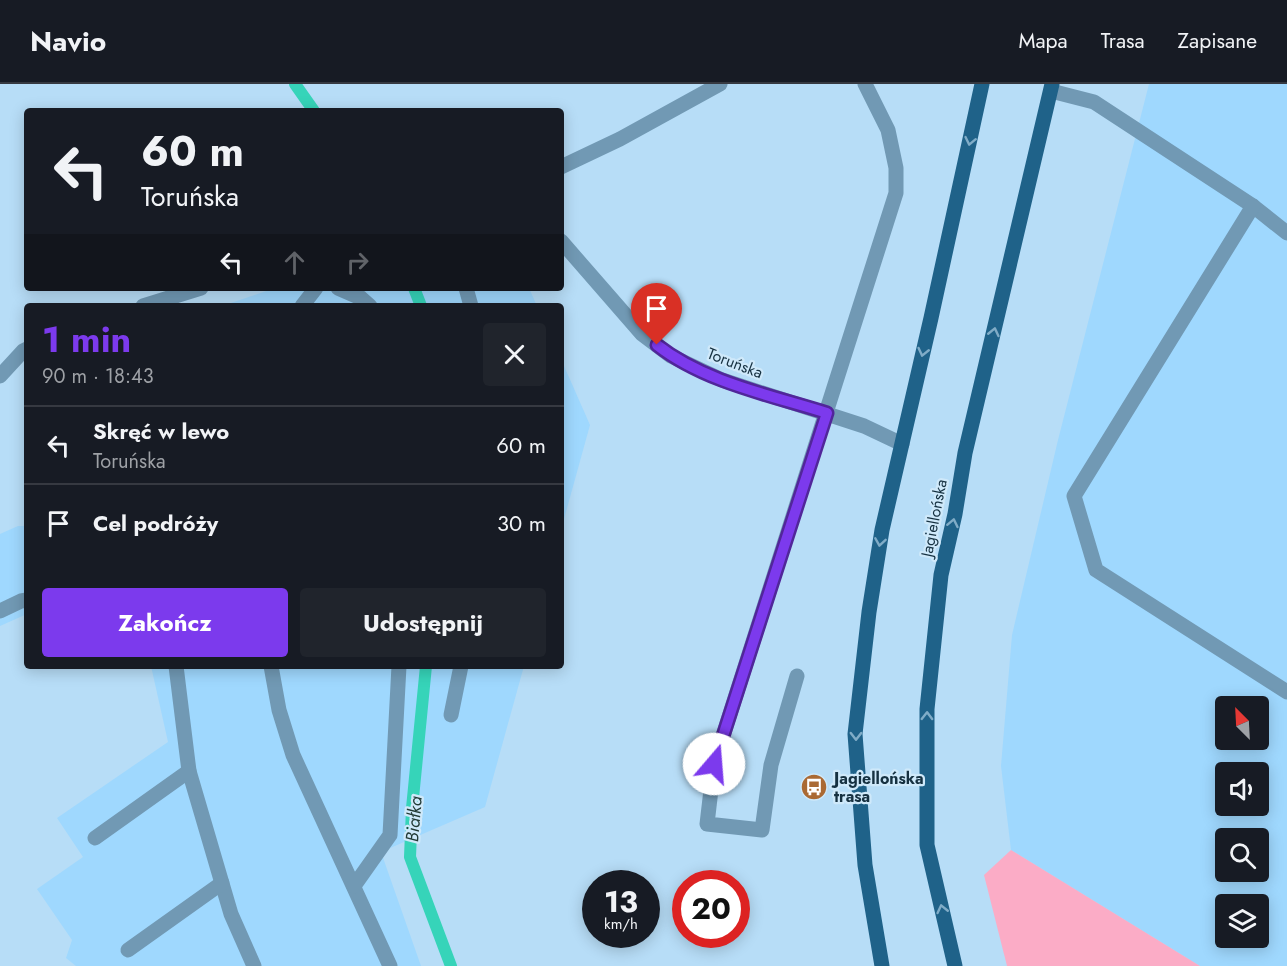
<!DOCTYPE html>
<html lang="pl">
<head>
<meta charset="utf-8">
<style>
	body { margin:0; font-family:Jost,sans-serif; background:#20242c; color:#f1f3f6; height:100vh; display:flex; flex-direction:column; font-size:22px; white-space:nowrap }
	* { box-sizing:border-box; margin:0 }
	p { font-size:20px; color:#9ea1a6 }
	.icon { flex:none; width:33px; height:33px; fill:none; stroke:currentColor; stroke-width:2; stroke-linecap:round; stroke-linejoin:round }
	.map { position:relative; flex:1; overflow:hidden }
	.details { position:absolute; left:24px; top:219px; width:540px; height:366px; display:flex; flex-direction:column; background:#171b24; border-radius:6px; box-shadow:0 3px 15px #0003 }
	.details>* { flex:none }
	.banner { position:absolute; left:24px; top:24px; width:540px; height:183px; border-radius:6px; box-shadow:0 3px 15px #0003; background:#171b24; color:#f1f3f6; overflow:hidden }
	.needle { width:39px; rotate:336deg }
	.tools { position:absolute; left:1215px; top:612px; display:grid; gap:12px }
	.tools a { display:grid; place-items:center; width:54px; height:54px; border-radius:6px; background:#171b24; box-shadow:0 3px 15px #0003; font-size:30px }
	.speed { position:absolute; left:582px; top:786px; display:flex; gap:12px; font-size:30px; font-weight:700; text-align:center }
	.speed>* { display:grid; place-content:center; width:78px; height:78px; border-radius:50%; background:#171b24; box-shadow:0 3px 15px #0003; line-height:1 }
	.speed small { font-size:15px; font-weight:400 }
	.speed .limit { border:9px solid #d22; background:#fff; color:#111 }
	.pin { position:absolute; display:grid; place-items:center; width:51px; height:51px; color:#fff; margin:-62px -26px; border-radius:50% 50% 50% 0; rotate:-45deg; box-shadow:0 0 6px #0007 }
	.pin .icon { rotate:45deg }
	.me { position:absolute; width:66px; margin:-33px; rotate:18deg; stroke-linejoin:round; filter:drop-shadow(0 0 4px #0008) }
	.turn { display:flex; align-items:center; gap:21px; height:126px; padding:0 18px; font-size:27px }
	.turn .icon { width:78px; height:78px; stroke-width:2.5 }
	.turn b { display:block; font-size:42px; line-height:51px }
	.lanes { display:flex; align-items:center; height:57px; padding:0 18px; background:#0003; justify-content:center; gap:30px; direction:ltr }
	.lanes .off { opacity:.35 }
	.round { display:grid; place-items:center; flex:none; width:63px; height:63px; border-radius:6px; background:#20242c }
	.head { display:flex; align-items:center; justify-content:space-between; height:102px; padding:0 18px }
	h1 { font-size:36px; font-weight:700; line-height:45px; color:#7c3aed }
	.cta { display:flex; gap:12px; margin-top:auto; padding:12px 18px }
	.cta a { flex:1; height:69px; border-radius:6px; background:#7c3aed; color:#fff; font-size:24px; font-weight:700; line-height:69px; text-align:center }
	.cta a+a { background:#20242c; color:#f1f3f6 }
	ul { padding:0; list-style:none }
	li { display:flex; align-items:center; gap:18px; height:78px; padding:0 18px; border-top:2px solid #363941 }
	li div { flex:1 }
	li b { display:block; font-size:22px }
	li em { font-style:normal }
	header { display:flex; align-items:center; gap:36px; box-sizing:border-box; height:84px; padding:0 30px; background:#171b24; border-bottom:2px solid #363941 }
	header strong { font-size:28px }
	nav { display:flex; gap:33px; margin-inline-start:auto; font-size:21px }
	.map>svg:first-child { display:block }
	.built { fill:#9fd8fe; fill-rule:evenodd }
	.green { fill:#fbacc6 }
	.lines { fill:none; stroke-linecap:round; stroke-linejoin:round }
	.stream { stroke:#36d4b9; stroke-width:12 }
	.minor { stroke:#7199b4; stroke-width:15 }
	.major { stroke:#1f6289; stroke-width:15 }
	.oneway { stroke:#80acc7 }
	.route-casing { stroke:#51269a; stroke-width:15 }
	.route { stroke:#7c3aed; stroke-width:10 }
	.labels { text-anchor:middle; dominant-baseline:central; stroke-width:4.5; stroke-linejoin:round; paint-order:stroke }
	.street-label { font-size:16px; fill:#163141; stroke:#cfe9fa }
	.poi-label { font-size:16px; font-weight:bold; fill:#163141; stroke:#cfe9fa; text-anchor:start }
	.water-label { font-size:18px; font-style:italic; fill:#233b36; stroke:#cfe9fa }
</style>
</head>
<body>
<header>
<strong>Navio</strong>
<nav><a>Mapa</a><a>Trasa</a><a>Zapisane</a></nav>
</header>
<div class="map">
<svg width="1287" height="882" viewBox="0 0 1287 882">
	<rect width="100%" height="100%" fill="#b7ddf7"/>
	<g class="built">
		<path d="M1149 0H1287V882H1200L1011 766 1001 682 1012 551 1058 356ZM1226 622H1258V656H1226ZM1226 688H1258V722H1226ZM1226 754H1258V788H1226ZM1226 820H1258V854H1226Z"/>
		<polygon points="275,204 529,204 537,222 222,222"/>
		<polygon points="561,275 590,341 561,446"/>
		<polygon points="18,442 27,442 27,530 0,542 0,450"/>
		<polygon points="151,582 524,582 485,723 381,768 421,882 76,882 66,874 72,856 37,805 83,773 57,734 168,658"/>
	</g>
	<polygon class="green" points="1011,766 1200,882 1007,882 984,791"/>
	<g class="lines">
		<g class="stream">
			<polyline points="295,0 314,27"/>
			<polyline points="414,204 421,222"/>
			<polyline points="426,582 412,724 410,773 451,882"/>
		</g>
		<g class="minor">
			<polyline points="1051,7 1094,18 1253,122 1287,149"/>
			<polyline points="561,83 620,55 720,0"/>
			<polyline points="1253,122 1074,412 1096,486 1287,608"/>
			<polyline points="561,157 642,250 671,272 722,296 864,342 902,360"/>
			<polyline points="338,204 361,214 370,222"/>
			<polyline points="466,204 471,222"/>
			<polyline points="143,222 201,204"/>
			<polyline points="302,222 316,204"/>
			<polyline points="0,292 23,267 27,265"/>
			<polyline points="0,527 21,517 27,516"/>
			<polyline points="176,582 189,687 231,830 254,882"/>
			<polyline points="271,582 279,626 293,671 390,882"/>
			<polyline points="797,592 771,681 762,746 707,740 714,680 896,109 896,84 888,46 865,0"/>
			<polyline points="451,631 461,582"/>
			<polyline points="95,754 189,687"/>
			<polyline points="354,802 390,751 399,582"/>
			<polyline points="128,866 222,799"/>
		</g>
		<g class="major">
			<polyline points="882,882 865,781 855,650 869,528 882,446 931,234 982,0"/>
			<polyline points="955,882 927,761 927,625 941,491 955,430 965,369 1052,0"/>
		</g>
	</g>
	<defs><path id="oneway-chevron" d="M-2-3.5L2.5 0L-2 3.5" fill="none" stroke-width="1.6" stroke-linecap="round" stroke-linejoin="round" transform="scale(1.5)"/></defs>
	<g class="oneway">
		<use href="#oneway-chevron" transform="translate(970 57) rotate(102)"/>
		<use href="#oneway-chevron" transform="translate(994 248) rotate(-77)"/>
		<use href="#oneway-chevron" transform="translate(923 268) rotate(103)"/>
		<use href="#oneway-chevron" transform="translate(953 439) rotate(-78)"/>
		<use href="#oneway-chevron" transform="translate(880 458) rotate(99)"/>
		<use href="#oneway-chevron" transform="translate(927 632) rotate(-89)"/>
		<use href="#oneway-chevron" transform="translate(856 652) rotate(90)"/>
		<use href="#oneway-chevron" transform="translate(942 825) rotate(-103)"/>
	</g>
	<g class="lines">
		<defs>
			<path id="route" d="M657 261C704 298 770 311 827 329L714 680"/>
		</defs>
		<use href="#route" class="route-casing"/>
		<use href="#route" class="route"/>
	</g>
	<defs>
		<symbol id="bus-disc" viewBox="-11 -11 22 22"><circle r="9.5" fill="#aa6933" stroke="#cfe9fa"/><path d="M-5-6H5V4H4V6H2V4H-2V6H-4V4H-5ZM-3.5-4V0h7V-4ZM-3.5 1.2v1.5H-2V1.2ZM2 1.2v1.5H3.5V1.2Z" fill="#fff"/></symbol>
	</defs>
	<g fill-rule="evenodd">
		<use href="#bus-disc" x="799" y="688" width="30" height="30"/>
	</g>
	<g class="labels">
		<g class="street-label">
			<text transform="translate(735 279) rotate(21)">Toruńska</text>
			<text transform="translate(934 434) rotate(-79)">Jagiellońska</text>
		</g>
		<g class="poi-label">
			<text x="834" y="694">Jagiellońska<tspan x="834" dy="18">trasa</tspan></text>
		</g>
		<g class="water-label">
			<text transform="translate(414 735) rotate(-85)">Białka</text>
		</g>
	</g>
</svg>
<div class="tools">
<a><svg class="needle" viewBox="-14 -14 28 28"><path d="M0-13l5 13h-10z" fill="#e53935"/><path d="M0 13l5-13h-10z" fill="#9ea1a6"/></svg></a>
<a><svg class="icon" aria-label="sound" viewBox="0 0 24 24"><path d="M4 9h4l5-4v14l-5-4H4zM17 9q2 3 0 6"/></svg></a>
<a><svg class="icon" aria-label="search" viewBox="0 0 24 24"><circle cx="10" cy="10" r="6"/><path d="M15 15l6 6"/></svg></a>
<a><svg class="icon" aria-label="layers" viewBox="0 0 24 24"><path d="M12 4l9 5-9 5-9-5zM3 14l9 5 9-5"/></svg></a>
</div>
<div class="speed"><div>13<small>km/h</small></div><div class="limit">20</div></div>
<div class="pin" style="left:657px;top:261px;background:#d93025"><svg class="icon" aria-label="arrive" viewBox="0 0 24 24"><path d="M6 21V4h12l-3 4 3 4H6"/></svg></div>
<svg class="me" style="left:714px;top:680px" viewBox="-20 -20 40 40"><circle r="19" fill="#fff"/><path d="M0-13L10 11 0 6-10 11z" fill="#7c3aed"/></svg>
<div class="banner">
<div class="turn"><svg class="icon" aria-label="left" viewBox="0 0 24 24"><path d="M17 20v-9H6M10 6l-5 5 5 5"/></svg><div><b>60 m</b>Toruńska</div></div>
<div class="lanes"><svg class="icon" aria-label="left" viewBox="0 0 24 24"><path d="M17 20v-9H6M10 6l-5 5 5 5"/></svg><svg class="icon off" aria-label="ahead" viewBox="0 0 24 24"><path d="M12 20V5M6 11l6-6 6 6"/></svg><svg class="icon off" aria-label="right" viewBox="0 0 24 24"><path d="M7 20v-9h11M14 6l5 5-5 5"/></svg></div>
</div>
<section class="details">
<div class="head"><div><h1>1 min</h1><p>90 m · 18:43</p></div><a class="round"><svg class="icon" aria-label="close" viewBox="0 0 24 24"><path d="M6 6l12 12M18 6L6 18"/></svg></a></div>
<ul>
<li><svg class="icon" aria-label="left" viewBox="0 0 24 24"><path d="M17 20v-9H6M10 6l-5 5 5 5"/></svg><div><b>Skręć w lewo</b><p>Toruńska</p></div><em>60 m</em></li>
<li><svg class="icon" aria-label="arrive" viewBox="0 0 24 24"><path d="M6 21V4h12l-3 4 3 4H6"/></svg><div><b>Cel podróży</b></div><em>30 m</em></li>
</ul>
<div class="cta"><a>Zakończ</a><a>Udostępnij</a></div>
</section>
</div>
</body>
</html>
